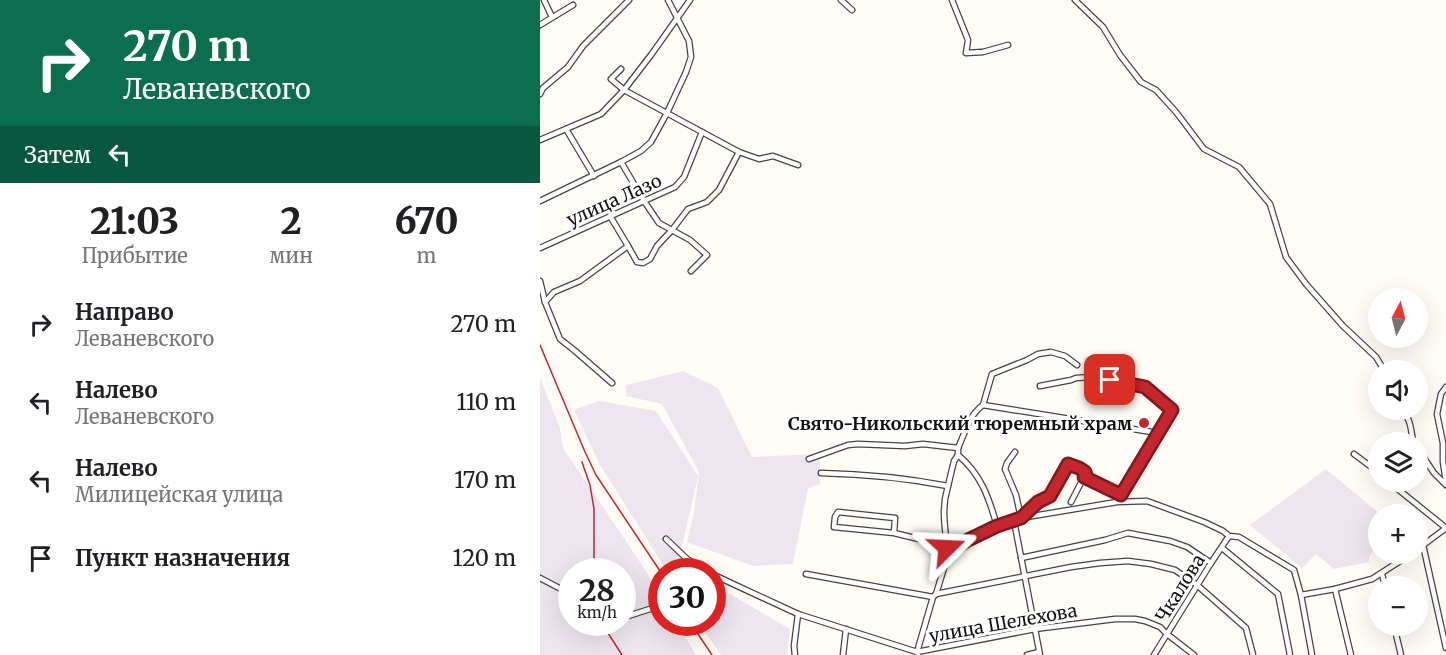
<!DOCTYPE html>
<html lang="ru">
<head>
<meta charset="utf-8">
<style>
	body { margin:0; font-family:Merriweather,serif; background:#f2f2f2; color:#202124; height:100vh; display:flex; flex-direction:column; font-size:22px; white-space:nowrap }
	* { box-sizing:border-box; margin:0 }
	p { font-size:20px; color:#757577 }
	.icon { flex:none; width:33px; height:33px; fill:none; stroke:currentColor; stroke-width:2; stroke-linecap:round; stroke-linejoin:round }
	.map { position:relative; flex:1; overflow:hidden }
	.side { display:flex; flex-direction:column; background:#fff; width:540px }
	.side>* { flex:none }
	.top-card { background:#0b6e4f; color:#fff; overflow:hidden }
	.needle { width:39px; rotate:7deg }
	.controls { position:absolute; left:828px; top:288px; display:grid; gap:12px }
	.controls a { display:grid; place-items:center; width:60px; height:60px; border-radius:50%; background:#fff; box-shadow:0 6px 24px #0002; font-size:30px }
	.speed { position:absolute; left:18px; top:558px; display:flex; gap:12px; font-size:30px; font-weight:700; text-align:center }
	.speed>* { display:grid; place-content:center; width:78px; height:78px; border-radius:50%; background:#fff; box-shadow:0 6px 24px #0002; line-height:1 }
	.speed small { font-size:15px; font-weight:400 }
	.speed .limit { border:9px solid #d22; background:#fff; color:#111 }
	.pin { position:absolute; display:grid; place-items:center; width:51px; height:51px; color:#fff; margin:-26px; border-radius:12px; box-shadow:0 3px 9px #0006 }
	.me { position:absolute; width:66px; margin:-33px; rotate:69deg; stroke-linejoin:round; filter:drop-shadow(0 0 4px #0008) }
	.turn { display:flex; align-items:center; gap:21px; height:126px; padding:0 24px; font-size:27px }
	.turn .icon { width:78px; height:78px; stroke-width:2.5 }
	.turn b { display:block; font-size:42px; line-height:51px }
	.then { display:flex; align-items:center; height:57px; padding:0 24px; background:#0003; gap:12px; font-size:22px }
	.eta { display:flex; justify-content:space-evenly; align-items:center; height:102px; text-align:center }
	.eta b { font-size:36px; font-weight:800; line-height:42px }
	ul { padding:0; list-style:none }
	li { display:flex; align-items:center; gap:18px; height:78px; padding:0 24px }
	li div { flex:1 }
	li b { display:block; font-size:22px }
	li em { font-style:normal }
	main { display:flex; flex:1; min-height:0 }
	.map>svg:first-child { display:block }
	.industrial { fill:#eee6ef; fill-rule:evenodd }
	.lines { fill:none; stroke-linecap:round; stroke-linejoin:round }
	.minor-casing { stroke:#444; stroke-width:7 }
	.minor { stroke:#fff; stroke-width:4.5 }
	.rail { stroke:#c4262e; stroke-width:1.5 }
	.route-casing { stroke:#7f191e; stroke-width:15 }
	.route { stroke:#c4262e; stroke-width:10 }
	.poi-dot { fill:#c4262e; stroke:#fff; stroke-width:2 }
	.labels { text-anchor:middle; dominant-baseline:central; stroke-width:6; stroke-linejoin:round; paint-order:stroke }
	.street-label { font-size:18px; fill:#111; stroke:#fff }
	.poi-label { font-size:18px; font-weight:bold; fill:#111; stroke:#fff; text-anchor:end }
</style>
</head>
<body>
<main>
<section class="side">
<div class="top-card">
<div class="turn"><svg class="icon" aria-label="right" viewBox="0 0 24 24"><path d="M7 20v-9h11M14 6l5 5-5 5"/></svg><div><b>270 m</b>Леваневского</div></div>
<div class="then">Затем<svg class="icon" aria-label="left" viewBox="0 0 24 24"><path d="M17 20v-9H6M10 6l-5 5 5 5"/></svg></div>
</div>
<div class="eta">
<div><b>21:03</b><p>Прибытие</p></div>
<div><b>2</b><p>мин</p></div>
<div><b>670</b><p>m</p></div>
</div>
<ul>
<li><svg class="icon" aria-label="right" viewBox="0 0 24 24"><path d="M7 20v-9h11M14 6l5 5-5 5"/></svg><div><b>Направо</b><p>Леваневского</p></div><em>270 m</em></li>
<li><svg class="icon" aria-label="left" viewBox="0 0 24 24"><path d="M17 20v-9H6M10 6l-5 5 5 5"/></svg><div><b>Налево</b><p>Леваневского</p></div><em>110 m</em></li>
<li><svg class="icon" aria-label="left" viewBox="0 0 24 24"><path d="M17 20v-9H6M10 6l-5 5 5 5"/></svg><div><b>Налево</b><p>Милицейская улица</p></div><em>170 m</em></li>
<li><svg class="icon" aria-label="arrive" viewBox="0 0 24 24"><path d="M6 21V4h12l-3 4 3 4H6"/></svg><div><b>Пункт назначения</b></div><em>120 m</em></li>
</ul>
</section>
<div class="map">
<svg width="906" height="655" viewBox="0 0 906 655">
	<rect width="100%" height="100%" fill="#fffdf5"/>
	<g class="industrial">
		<polygon points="143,371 178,388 212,457 280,454 280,484 268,488 253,564 213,566 147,542 154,513 159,472 122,404 86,396 86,385"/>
		<path d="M0 378 20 428 23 448 104 568 121 597 122 622 137 623 156 655H0ZM32 572H82V622H32Z"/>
		<polygon points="60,401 116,411 158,476 141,551 145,569 150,571 127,571 60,465 34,410 44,406"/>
		<polygon points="786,469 840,514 838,514 838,545 829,556 829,562 794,569 776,554 762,568 710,525"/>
		<polygon points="173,584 250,629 247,655 181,655 159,623 172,622"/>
	</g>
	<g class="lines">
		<defs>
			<g id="minor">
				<polyline points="4,0 12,17"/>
				<polyline points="301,0 312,10"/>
				<polyline points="412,0 428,40 426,53 443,52 468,45"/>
				<polyline points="535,0 563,27 580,55 601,82 616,90 636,112 664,149 699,167 730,204 746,257 766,284 803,326 836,357 844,370"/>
				<polyline points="0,25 33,5"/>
				<polyline points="81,69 71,79 84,90 199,152 219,159 233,156 258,165"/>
				<polyline points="0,94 3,88 28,67 43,46 89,0"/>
				<polyline points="26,129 54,176"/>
				<polyline points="0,140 61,114 84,90 111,55 150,0"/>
				<polyline points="81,162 104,201 119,223 150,240 167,255 151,271"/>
				<polyline points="0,201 81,162 101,151 111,142 127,113 146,72 151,57 149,41 128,0"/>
				<polyline points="70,216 88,246"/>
				<polyline points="0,248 135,187 144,177 162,132"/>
				<polyline points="0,281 5,302 20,339 34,350 72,383"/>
				<polyline points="5,302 14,292 40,281 88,246 97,262 103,263 110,259 117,246 132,230 148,209 167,202 179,190 199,152"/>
				<polyline points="500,386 531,380 536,378 552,377 605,387 632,410 581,495 544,477 531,502"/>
				<polyline points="906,387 901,394 897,414 903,443 903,462 906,482"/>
				<polyline points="443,405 618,433"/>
				<path d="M862 410C871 419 871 430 873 442"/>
				<path d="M418 448C425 433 429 415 443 405L452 374 487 360 498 354 511 352 525 356 537 365"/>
				<path d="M418 448V455C441 474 449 498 457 526"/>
				<polyline points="878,449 894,473 906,485"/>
				<polyline points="475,452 467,463 465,469 476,495 481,518 498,502 510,496 528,464 539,468 545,472 545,475 544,477"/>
				<polyline points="814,454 838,472"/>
				<polyline points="269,459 308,445 318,444 365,446 383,444 418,448"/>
				<path d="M281 473C324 474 366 478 408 486 401 510 405 524 407 548"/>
				<polyline points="849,482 906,528"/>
				<polyline points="408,486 414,461 418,455"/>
				<polyline points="474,521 500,655"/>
				<polyline points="354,533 355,518 298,512 295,517 294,527 354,533 383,540 407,548 409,552"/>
				<polyline points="126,539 147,559 169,572"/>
				<polyline points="883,545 906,648"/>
				<polyline points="682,548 738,594 750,655"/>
				<polyline points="878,549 906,528"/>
				<polyline points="409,552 428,540 457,526 481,518 577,502 607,501 664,522 683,531 689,536 699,537 754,570 761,595 772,655"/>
				<polyline points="481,558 565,540 588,533 630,541 647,547 671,563"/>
				<polyline points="172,574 191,583 258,614 377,652 495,629 575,619 595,619 605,621 620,627 627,634 654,655"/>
				<polyline points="266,574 393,597"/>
				<polyline points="842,574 845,586"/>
				<polyline points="0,578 23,590 32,596"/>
				<polyline points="795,589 811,655"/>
				<polyline points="396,594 531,567 560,563 588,561 611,564 635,570 657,585 706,628 713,655"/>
				<polyline points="761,595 795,589 832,579 871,554"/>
				<polyline points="82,618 113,608"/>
				<polyline points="854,626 861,655"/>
				<polyline points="255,655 254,646 258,614"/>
				<polyline points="303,655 306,629"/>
				<polyline points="378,655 377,652 393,597 396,594 409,552"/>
				<polyline points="487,655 499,652"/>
				<polyline points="614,655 671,563 689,536"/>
			</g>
		</defs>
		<use href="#minor" class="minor-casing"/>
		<use href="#minor" class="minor"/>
		<g class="rail">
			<polyline points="0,345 45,452 56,475 122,574"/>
			<polyline points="42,462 50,485 54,509 54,572"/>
			<polyline points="61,622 82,655"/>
			<polyline points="150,622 172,655"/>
		</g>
	</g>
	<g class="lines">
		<defs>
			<polyline id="route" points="407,548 409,552 428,540 457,526 481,518 498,502 510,496 528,464 539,468 545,472 546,475 544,477 581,495 632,410 605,387 570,380"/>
		</defs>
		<use href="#route" class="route-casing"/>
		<use href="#route" class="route"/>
	</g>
	<circle class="poi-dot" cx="604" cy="423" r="6"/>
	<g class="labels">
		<g class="street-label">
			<text transform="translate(74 200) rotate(-24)">улица Лазо</text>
			<text transform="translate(640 588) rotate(-58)">Чкалова</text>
			<text transform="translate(463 623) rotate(-10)">улица Шелехова</text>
		</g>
		<g class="poi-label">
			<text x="592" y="423">Свято-Никольский тюремный храм</text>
		</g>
	</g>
</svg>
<div class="controls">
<a><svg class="needle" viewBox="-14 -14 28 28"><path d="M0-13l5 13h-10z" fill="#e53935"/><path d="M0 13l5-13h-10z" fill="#757577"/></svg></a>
<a><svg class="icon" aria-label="sound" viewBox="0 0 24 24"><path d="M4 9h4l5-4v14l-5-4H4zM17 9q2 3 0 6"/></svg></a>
<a><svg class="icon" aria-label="layers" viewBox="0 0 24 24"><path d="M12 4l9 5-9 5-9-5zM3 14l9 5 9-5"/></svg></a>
<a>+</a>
<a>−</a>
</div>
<div class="speed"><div>28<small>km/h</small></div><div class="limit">30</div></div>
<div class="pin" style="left:570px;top:380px;background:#d93025"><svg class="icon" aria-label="arrive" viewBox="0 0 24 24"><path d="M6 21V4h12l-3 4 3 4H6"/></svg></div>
<svg class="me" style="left:407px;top:548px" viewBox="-20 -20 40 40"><path d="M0-17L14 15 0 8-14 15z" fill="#c4262e" stroke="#fff" stroke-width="4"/></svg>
</div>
</main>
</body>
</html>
